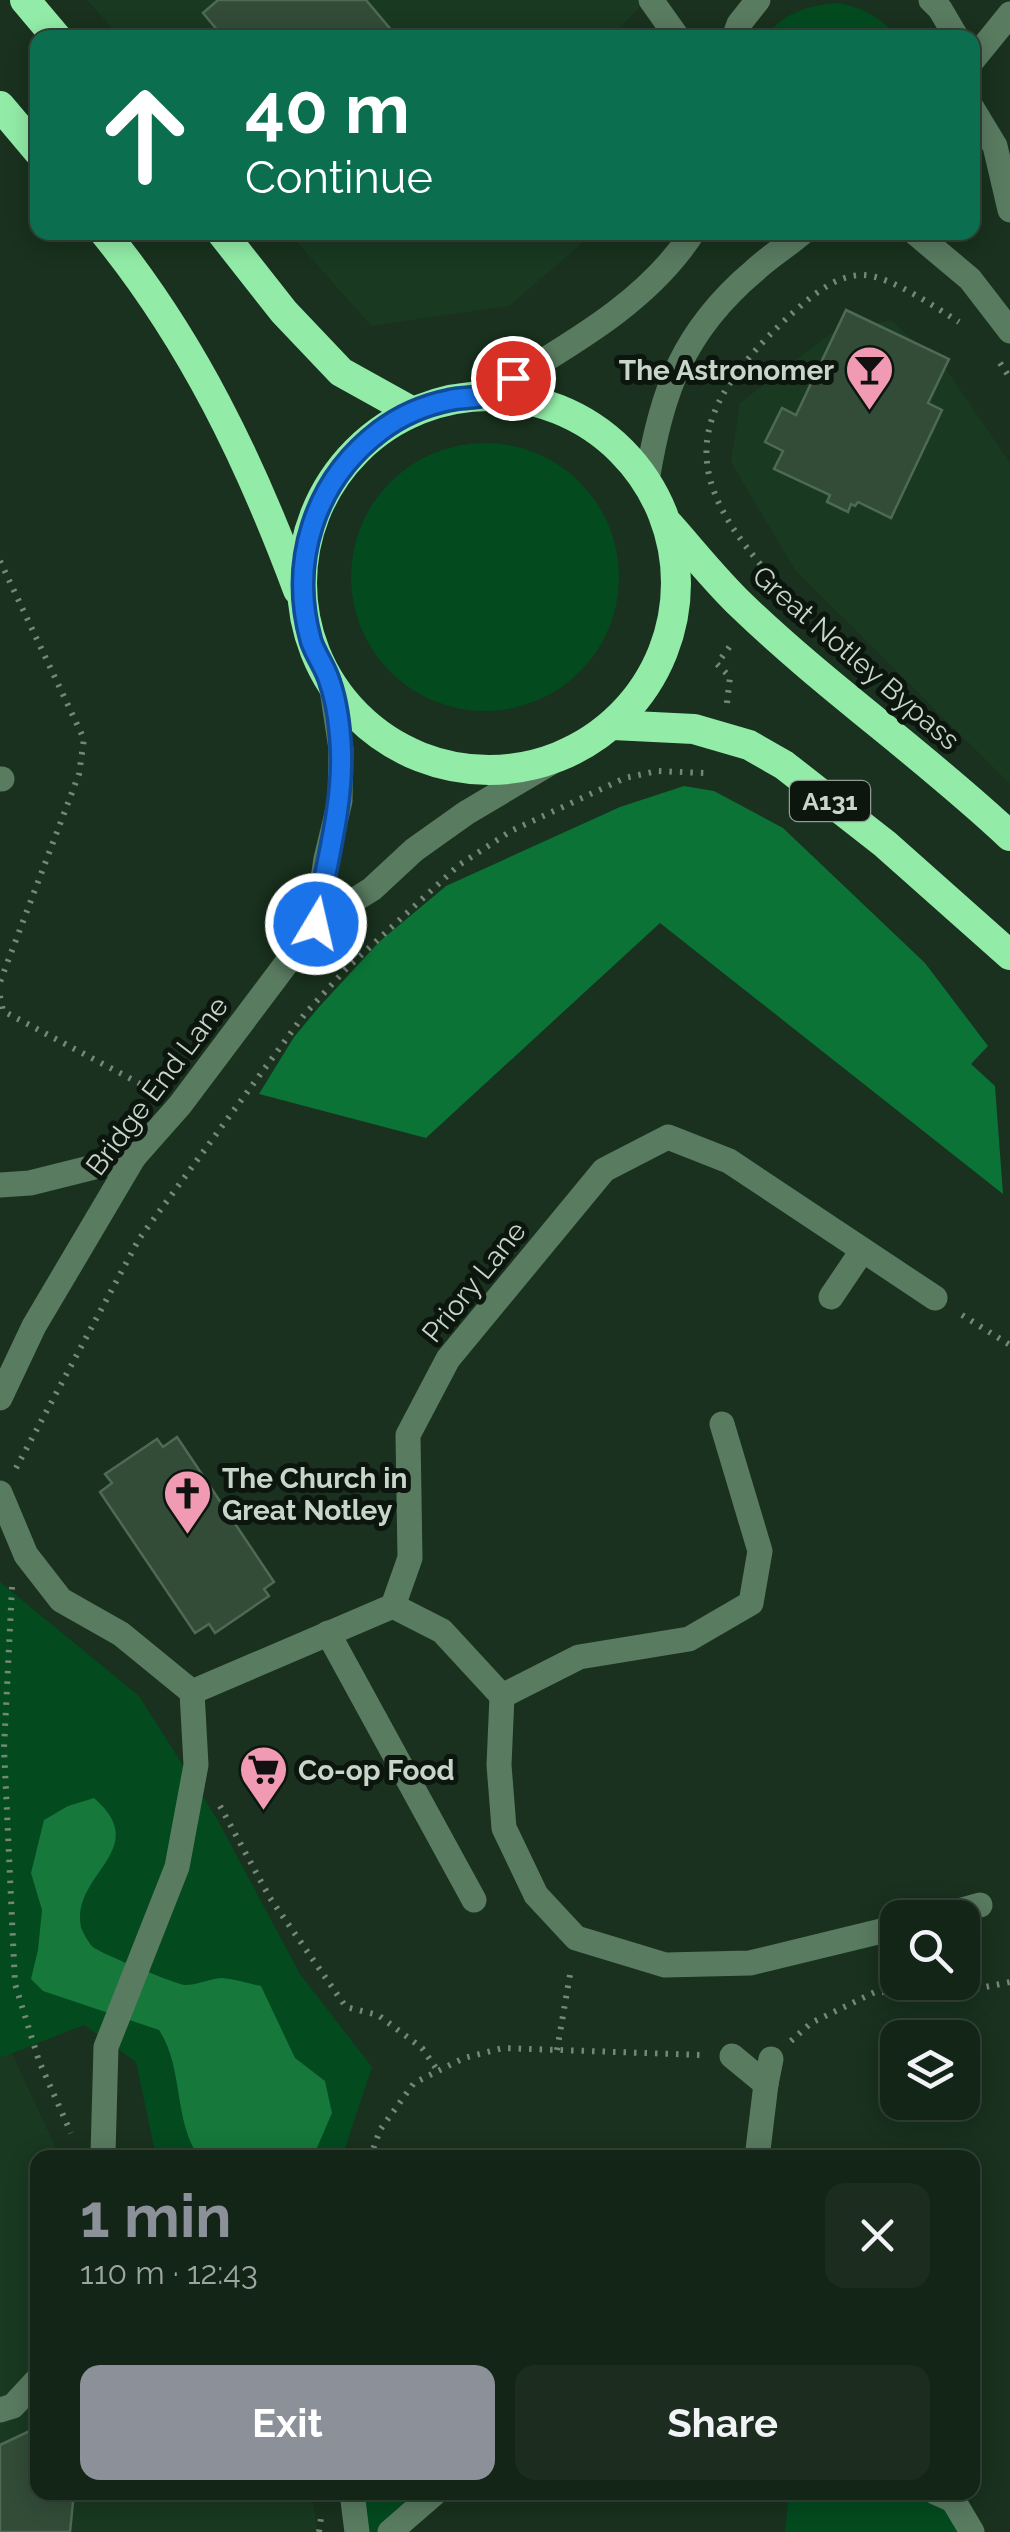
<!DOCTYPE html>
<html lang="en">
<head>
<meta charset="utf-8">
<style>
	body { margin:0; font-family:Raleway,sans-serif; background:#1c2d1f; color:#f1f3f6; height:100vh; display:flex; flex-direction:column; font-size:38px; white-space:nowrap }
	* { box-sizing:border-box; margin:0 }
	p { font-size:32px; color:#9da5a1 }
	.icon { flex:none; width:55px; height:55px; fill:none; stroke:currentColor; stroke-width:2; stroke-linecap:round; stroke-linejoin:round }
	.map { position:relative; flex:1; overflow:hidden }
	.details { position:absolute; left:30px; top:2150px; width:950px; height:350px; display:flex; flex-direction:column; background:#132516; border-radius:20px; box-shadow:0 5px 25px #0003,0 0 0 2px #324235 }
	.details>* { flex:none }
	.hud { position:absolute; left:30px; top:30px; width:950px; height:210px; border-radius:20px; box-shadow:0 5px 25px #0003,0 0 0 2px #324235; background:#0b6e4f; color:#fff; overflow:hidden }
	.tools { position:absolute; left:880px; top:1900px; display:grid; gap:20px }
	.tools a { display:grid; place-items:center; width:100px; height:100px; border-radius:20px; background:#132516; box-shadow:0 5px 25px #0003,0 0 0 2px #324235; font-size:50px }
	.pin { position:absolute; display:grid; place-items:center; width:85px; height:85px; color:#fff; margin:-42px; border:5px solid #fff; border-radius:50%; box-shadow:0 2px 10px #0007 }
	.me { position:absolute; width:110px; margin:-55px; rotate:9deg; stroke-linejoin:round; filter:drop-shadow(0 0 8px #0008) }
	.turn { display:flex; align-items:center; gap:35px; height:210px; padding:0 50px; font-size:45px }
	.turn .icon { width:130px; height:130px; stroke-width:2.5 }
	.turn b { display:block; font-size:70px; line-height:85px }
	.round { display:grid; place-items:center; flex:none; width:105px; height:105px; border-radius:20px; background:#1c2d1f }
	.summary { display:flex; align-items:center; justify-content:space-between; height:170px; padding:0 50px }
	h1 { font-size:60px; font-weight:700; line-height:75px; color:#8c9099 }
	.button { display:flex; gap:20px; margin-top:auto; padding:20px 50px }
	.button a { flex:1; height:115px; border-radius:20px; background:#8c9099; color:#fff; font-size:40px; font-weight:700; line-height:115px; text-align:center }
	.button a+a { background:#1c2d1f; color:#f1f3f6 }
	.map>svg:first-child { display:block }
	.built { fill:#193921 }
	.green { fill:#034a1f }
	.forest { fill:#0a7335 }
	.water { fill:#16783b }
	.building { fill:#324c38; stroke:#4f6a54; stroke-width:2.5 }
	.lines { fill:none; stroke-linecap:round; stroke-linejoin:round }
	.path { stroke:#758878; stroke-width:6; stroke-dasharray:2.5 8; stroke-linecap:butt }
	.minor { stroke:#597b60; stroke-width:25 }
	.highway { stroke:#92eca7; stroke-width:30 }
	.route-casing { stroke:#114b97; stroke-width:25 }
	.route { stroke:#1a73e8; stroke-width:18 }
	.labels { text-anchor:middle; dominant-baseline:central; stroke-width:10; stroke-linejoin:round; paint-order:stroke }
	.shield { fill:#0c160e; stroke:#8f9c91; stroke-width:2.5 }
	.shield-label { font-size:25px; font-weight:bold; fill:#c7d6c9 }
	.poi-label { font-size:28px; font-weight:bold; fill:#c7d6c9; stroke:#0c160e; text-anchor:start }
	.street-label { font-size:28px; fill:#c7d6c9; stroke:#0c160e }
</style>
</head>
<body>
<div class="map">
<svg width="1010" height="2532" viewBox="0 0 1010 2532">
	<rect width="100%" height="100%" fill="#19311e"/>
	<g class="built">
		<polygon points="87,0 647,0 609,38 120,37"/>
		<polygon points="289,233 594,233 509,306 371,326"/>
		<polygon points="891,320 948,372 1010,463 1010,784 795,570 731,462 740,403 832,332"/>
		<polygon points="12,2053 60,2157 38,2158 38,2492 311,2493 318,2532 0,2532 0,2058"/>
	</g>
	<g class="green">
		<path d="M839 3C864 9 881 17 897 37H766C783 12 810 5 839 3Z"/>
		<circle cx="485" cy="577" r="134"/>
		<polygon points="0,1582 139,1696 217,1819 300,1974 372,2067 342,2157 156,2157 136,2062 84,2025 0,2058"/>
		<polygon points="789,2492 935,2493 972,2532 785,2532"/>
		<polygon points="352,2493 436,2493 390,2532 357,2532"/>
	</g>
	<polygon class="forest" points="684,786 714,791 783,828 925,963 988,1046 971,1064 995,1086 1003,1194 660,923 426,1138 259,1094 294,1037 319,1007 379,942 446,886 620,807"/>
	<path class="water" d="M94 1798C154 1850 70 1874 81 1927 82 1931 90 1945 93 1947 100 1953 175 1984 185 1985 198 1985 211 1978 223 1978 236 1979 249 1984 261 1986L295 2058 325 2081 332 2113 313 2157H199C173 2120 184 2068 159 2030L43 1991 31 1979 38 1950 42 1910 31 1873 44 1820 68 1806Z"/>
	<g class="building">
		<polygon points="218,0 366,0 398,38 224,38 203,13"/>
		<polygon points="846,310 949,359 928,403 942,410 891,518 858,502 855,506 851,504 848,512 827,502 830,495 774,469 783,451 765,442 782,408 796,415"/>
		<polygon points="177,1437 274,1582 264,1589 269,1596 215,1633 209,1624 195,1633 100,1492 112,1483 105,1474 157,1439 163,1447"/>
		<polygon points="38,2427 38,2492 74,2492 70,2532 0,2532 0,2445"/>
	</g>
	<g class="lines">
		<g class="path">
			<polyline points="1000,363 1010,378"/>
			<polyline points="0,561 84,739 79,774 0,982"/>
			<path d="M773 588 777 583C680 478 683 417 786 319 807 300 834 274 864 275 892 277 935 307 959 322"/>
			<polyline points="727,703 730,677 717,664 733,642"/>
			<polyline points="0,996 3,1011 152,1090"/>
			<polyline points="962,1315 1010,1345"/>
			<polyline points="16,1468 139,1239 304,1015 345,970 459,865 511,831 625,778 657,771 704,773 707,767"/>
			<polyline points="12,1587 4,1748 15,1984 39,2061 71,2133"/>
			<polyline points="220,1806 270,1898 346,2007 378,2015 422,2048 438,2071"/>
			<polyline points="962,1976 966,1991"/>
			<polyline points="791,2041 811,2023 875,1992 966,1991 1010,1982"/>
			<polyline points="557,2050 571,1969"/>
			<polyline points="370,2158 380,2130 414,2083 464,2058 503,2048 701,2055"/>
			<polyline points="319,2532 321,2518"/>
		</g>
		<g class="minor">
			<polyline points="651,0 678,38"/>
			<polyline points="931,0 940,9 957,38"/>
			<polyline points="734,38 739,24 758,0"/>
			<polyline points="972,61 1010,14"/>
			<polyline points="972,108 995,146 1010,210"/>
			<polyline points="914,232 970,279 1010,331"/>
			<path d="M486 396C559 350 645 307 693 232"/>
			<path d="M647 481C661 392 683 331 754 271 769 257 787 246 803 232"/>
			<polyline points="0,779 2,779"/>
			<polyline points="316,924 326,859 340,801 341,749 331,683"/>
			<polyline points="0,1185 30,1183 134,1157"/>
			<polyline points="831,1297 862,1251"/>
			<polyline points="0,1398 34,1326 134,1157 180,1105 316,924 372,889 414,850 466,813 557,759"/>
			<polyline points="0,1493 26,1555 61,1600 121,1634 192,1692 196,1765 177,1867 106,2047 103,2154 106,2158"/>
			<polyline points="393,1606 442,1631 502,1696 579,1657 689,1639 751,1603 760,1551 722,1424"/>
			<polyline points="328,1633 474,1900"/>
			<polyline points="192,1692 393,1606 410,1558 408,1435 448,1359 604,1170 668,1137 729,1161 935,1298"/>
			<polyline points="502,1696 499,1765 504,1828 536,1895 576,1938 665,1965 750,1963 898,1927"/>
			<polyline points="933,1918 980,1905"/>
			<polyline points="732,2056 766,2084 771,2059"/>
			<polyline points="757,2158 766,2084"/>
			<polyline points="0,2410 13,2406 38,2379"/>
			<polyline points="352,2492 357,2532"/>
			<polyline points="935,2492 953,2500 972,2532"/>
			<polyline points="390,2532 436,2492"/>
		</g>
		<g class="highway">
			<polyline points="25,0 57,38"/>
			<polyline points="0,106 38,151"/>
			<path d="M104 232C192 340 250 461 298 590"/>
			<polyline points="221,232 284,312 341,372 413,412"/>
			<circle cx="489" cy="583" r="187"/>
			<path d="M669 525C693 552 715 580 741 605 826 687 924 755 1010 836"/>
			<polyline points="613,725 694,729 749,745 784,765 885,844 1010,955"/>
		</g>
	</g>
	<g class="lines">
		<defs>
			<path id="route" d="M316 924C325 867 343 809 341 751 340 730 337 703 330 683 326 668 316 656 311 641 289 562 314 481 380 431 400 416 425 405 450 400 462 397 476 399 487 394 496 391 505 384 513 378"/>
		</defs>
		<use href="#route" class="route-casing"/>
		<use href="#route" class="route"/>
	</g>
	<defs>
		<symbol id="bar-pin" viewBox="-11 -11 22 30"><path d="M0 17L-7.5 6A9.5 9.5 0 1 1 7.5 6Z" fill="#f19ab4" stroke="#0c160e"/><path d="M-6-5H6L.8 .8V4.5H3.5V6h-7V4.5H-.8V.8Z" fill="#111"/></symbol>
		<symbol id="church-pin" viewBox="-11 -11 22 30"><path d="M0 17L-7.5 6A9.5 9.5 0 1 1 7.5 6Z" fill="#f19ab4" stroke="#0c160e"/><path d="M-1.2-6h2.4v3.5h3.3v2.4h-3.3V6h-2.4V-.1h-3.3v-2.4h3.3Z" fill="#111"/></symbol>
		<symbol id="supermarket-pin" viewBox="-11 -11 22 30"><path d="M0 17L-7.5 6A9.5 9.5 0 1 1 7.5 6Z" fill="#f19ab4" stroke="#0c160e"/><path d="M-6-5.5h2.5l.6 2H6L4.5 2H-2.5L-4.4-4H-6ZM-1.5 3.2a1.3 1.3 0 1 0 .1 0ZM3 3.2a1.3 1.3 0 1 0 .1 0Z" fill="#111"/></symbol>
	</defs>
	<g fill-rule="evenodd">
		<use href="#bar-pin" x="842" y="342" width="55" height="75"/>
		<use href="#church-pin" x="160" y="1466" width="55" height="75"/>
		<use href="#supermarket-pin" x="236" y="1742" width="55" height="75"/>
	</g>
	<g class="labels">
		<rect class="shield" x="790" y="781" width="80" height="40" rx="8"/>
		<g class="shield-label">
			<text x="830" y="801">A131</text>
		</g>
		<g class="poi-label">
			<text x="834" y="370" text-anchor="end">The Astronomer</text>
			<text x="222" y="1478">The Church in<tspan x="222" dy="32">Great Notley</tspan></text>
			<text x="298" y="1770">Co-op Food</text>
		</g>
		<g class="street-label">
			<text transform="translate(856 658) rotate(41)">Great Notley Bypass</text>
			<text transform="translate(157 1086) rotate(-53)">Bridge End Lane</text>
			<text transform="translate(474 1282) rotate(-51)">Priory Lane</text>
		</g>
	</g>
</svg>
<div class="tools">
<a><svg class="icon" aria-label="search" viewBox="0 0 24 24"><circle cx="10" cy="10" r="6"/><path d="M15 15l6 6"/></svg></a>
<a><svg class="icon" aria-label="layers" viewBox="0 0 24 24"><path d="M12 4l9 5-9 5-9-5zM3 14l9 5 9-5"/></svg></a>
</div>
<div class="pin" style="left:513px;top:378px;background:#d93025"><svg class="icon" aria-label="arrive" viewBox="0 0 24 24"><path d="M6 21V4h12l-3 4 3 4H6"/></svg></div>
<svg class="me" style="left:316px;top:924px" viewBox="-20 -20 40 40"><circle r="17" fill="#1a73e8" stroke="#fff" stroke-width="3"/><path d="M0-11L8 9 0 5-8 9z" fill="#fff"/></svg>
<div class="hud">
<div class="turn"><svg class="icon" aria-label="ahead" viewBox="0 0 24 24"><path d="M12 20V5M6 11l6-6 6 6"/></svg><div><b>40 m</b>Continue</div></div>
</div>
<section class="details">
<div class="summary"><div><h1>1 min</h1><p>110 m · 12:43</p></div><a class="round"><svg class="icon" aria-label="close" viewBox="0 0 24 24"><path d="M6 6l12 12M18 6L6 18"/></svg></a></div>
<div class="button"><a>Exit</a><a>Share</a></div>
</section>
</div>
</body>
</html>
